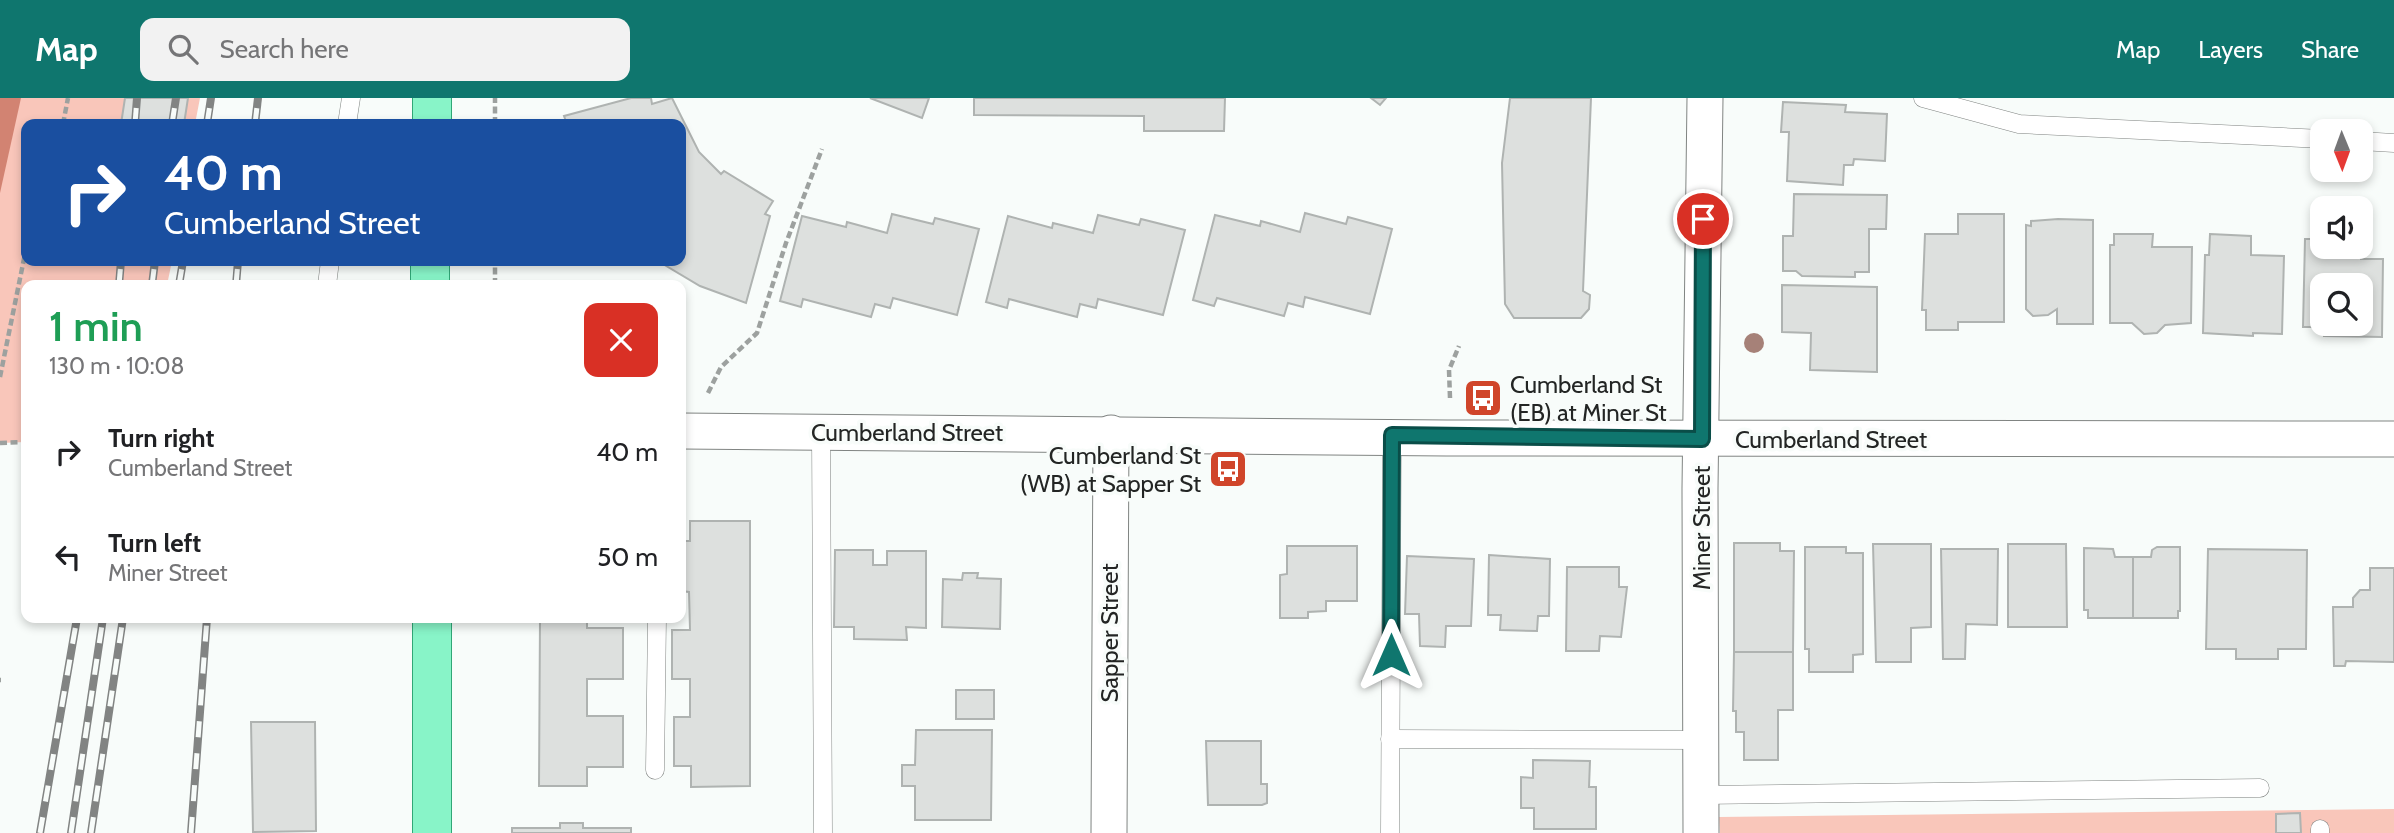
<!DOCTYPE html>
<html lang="en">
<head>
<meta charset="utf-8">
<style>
	body { margin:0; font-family:Cabin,sans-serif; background:#f2f2f2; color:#202124; height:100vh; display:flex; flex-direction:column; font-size:26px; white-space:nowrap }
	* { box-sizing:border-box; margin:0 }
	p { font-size:23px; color:#757577 }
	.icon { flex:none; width:38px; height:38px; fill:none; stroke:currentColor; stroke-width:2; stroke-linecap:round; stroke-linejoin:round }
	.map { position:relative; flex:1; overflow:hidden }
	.sheet { position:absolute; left:21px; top:182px; width:665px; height:343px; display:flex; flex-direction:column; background:#fff; border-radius:14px; box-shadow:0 4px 10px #0003 }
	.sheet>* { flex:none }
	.banner { position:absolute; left:21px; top:21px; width:665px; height:147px; border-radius:14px; box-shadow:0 4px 10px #0003; background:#1a4fa0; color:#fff; overflow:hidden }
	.needle { width:46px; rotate:179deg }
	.tools { position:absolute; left:2310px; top:21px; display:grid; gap:14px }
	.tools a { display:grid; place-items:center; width:63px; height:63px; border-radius:14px; background:#fff; box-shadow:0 4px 10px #0003; font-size:35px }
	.pin { position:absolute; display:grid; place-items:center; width:60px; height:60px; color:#fff; margin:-30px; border:4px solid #fff; border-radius:50%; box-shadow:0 2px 7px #0007 }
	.me { position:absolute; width:77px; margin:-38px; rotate:0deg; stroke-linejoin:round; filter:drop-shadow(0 0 5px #0008) }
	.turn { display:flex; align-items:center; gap:24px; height:147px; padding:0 28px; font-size:32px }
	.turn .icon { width:91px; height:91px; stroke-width:2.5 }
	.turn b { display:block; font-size:49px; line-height:60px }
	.round { display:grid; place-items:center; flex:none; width:74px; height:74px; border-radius:14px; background:#f2f2f2 }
	.headline { display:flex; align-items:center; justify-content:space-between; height:119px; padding:0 28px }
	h1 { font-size:42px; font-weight:600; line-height:52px; color:#1e9e55 }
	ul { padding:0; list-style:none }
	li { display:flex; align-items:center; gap:21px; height:105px; padding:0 28px }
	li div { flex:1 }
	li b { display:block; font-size:26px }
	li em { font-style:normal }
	header { display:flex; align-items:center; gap:42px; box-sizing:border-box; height:98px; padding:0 35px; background:#0f766e; color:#fff }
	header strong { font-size:33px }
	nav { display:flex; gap:38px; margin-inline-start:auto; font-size:24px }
	.search { width:490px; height:63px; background:#f2f2f2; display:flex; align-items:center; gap:18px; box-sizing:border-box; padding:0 24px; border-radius:14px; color:#757577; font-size:26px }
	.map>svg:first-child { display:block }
	.green { fill:#f9c6ba }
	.water { fill:#d28372 }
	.building { fill:#dde0de; stroke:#afb3b1; stroke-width:2; fill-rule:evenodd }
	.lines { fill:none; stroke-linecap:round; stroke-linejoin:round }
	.lane-casing { stroke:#808482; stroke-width:19 }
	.street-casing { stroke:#808482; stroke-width:37 }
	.primary-casing { stroke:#31a777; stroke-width:40 }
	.path { stroke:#9da19f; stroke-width:4.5; stroke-dasharray:7 3.5; stroke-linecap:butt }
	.lane { stroke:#fff; stroke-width:18 }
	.street { stroke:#fff; stroke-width:35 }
	.primary { stroke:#88f4c8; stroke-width:38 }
	.rail-casing { stroke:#828483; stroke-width:8 }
	.rail { stroke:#f8fcfa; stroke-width:5; stroke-dasharray:16; stroke-linecap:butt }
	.tree { fill:#a68178 }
	.route-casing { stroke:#0a4d48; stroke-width:18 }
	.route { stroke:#0f766e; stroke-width:12 }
	.labels { text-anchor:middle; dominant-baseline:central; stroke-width:7; stroke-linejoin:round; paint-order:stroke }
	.poi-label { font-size:24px; fill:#232524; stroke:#f8fcfa; text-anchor:start }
	.street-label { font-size:24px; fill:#232524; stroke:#f8fcfa }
</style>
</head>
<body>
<header>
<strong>Map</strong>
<div class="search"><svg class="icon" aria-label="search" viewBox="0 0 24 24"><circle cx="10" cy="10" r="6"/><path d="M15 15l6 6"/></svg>Search here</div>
<nav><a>Map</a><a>Layers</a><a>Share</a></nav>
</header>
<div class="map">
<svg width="2394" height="735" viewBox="0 0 2394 735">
	<rect width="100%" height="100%" fill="#f8fcfa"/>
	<g class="green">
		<polygon points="0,0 200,0 195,26 26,26 26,163 172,163 167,187 26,187 26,344 0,345"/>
		<polygon points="2394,711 2394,735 1720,735 1719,719"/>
	</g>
	<polygon class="water" points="0,0 21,0 0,95"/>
	<g class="building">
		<polygon points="125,0 188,0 184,26 121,26"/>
		<polygon points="631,0 651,0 652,6 672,0 699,54 721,76 724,73 773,103 765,116 770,118 746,205 700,188 658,163 681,163 681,26 567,26 564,18"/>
		<polygon points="870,0 929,0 922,20"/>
		<polygon points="974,0 1225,0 1224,33 1144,33 1144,18 974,17"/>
		<polygon points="1371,0 1386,0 1380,7"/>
		<polygon points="1510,0 1591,0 1583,193 1590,197 1589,211 1581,220 1514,220 1505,206 1502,65"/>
		<polygon points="1783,4 1846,7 1845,14 1887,16 1885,63 1854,61 1853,67 1844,67 1843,87 1787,83 1789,34 1781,34"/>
		<polygon points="1794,96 1887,97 1886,131 1869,131 1869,174 1855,174 1855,179 1802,178 1796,173 1783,173 1783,138 1793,138"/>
		<polygon points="1305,115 1346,126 1348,119 1392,131 1370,216 1305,199 1303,209 1288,205 1284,218 1217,200 1214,208 1193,202 1215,117 1260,128 1261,123 1300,134"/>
		<polygon points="892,116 933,126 935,120 979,131 957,217 893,200 890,210 875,206 871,219 803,201 801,209 780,203 802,118 846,129 847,124 887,135"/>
		<polygon points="1958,116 2004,116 2004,224 1958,224 1958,232 1926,232 1926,212 1922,212 1925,136 1958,136"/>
		<polygon points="1098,117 1139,127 1141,121 1185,132 1163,217 1098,201 1096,210 1080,206 1077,219 1009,201 1007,210 986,204 1008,118 1052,130 1053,125 1093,135"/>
		<polygon points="2058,121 2093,122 2093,226 2057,226 2057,211 2048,217 2033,218 2026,211 2026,127 2031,128 2031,123"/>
		<polygon points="2114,136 2153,136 2152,149 2192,149 2191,225 2165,227 2157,235 2144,236 2132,225 2110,225 2110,147 2114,147"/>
		<polygon points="2210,136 2251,138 2251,157 2284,158 2282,236 2253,235 2253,238 2203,235 2205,157 2209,157"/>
		<path d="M2305 141H2322V149H2361V142V161H2383L2382 239 2324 238V229H2303ZM2322 187H2361V226H2322Z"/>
		<polygon points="1782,187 1877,189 1877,274 1810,272 1811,235 1782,234"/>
		<polygon points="690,423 750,423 750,688 691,689 691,668 674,668 674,619 690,619 690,581 672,581 672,532 690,532 689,494 681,493 681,443 690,443"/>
		<polygon points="1734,445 1780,445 1780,453 1794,453 1793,554 1734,554"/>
		<polygon points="1873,446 1931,446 1931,529 1911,530 1911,564 1876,564"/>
		<polygon points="2008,446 2066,446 2067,529 2008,529"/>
		<polygon points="1287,448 1357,448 1357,503 1326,503 1326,513 1308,514 1308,520 1280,520 1280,477 1287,476"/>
		<polygon points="1805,449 1846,449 1846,455 1863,455 1863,556 1853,557 1853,574 1809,574 1809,551 1805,551"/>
		<polygon points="2157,449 2180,449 2180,513 2178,513 2178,520 2133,520 2133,459 2151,459 2152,452"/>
		<polygon points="2084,450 2113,451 2115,459 2133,459 2133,520 2088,520 2088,512 2084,512"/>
		<polygon points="1941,451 1998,451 1997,527 1966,526 1965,561 1943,561"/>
		<polygon points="2208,451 2307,452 2306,551 2278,551 2278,561 2236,561 2236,551 2206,551"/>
		<polygon points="835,452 873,452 873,467 887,467 887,453 926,453 926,530 906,529 907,542 854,541 854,529 834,529"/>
		<polygon points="1489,457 1550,461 1549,518 1538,518 1537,533 1500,532 1501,517 1488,517"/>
		<polygon points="1407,458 1474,461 1471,528 1446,528 1445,549 1420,548 1419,516 1405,516"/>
		<polygon points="1567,469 1619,469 1619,489 1627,489 1621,539 1600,538 1599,553 1566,553"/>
		<polygon points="2370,470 2394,470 2394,564 2346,563 2345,568 2334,568 2333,509 2353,509 2353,500 2360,492 2370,492"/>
		<polygon points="963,475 978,475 977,480 1001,481 1000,531 942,529 943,481 962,482"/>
		<polygon points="540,520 587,520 587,530 623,530 623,581 587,581 587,618 623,618 623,669 587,669 587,688 539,688"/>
		<polygon points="1734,554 1793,554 1793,612 1778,612 1778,662 1744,662 1744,634 1736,634 1736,613 1733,613"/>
		<rect x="956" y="592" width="38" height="29"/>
		<polygon points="251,624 315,624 316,733 253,734"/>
		<polygon points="916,632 992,632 991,722 915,722 915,688 902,688 902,667 915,667"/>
		<polygon points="1206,643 1261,643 1261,686 1267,686 1267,705 1262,707 1208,707"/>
		<polygon points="1533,662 1590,663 1589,689 1596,689 1596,731 1534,731 1534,710 1521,710 1521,679 1533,680"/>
		<polygon points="2300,715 2301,735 2276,735 2276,716"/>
		<polygon points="560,725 583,725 583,730 631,730 631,735 512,735 512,730 560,730"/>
	</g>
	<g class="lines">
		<defs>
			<g id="lane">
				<polyline points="1923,0 2019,26 2322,41"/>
				<polyline points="347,26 351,0"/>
				<polyline points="2361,43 2394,45"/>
				<polyline points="327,187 330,163"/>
				<polyline points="821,334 823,735"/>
				<polyline points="1390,641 1702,642"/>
				<polyline points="655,672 657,520"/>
				<polyline points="1701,697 2260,690"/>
				<polyline points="2320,731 2320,735"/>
				<polyline points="1390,735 1392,337"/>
			</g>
			<g id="street">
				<polyline points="681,333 1447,340 2394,341"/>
				<polyline points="1109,735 1111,335"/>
				<polyline points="1701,735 1700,391 1705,0"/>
			</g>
			<g id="primary">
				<polyline points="432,26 432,0"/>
				<polyline points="430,187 430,163"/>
				<polyline points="432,520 432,735"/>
			</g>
		</defs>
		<use href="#lane" class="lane-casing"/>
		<use href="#street" class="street-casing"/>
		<use href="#primary" class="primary-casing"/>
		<g class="path">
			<polyline points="63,26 68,0"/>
			<polyline points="495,26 495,0"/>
			<polyline points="495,187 495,163"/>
			<polyline points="0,279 26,151"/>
			<polyline points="708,295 721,269 757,235 786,145 822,51"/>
			<polyline points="1450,300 1449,272 1459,248"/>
			<polyline points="0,345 26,344"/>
			<polyline points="0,582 1,582"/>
		</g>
		<use href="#lane" class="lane"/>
		<use href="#street" class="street"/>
		<use href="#primary" class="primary"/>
		<defs>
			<g id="rail">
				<polyline points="135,26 137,0"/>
				<polyline points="172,26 176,0"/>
				<polyline points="207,26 211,0"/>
				<polyline points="255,26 258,0"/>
				<polyline points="119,187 121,163"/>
				<polyline points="152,187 155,163"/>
				<polyline points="179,187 183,163"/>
				<polyline points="236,187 238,163"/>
				<polyline points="40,735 77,520"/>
				<polyline points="71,735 103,520"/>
				<polyline points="91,735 123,520"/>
				<polyline points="191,735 207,520"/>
			</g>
		</defs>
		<use href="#rail" class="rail-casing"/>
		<use href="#rail" class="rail"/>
	</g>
	<circle class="tree" cx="1754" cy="245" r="10"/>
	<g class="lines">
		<defs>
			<polyline id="route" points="1391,557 1392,337 1702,341 1703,121"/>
		</defs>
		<use href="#route" class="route-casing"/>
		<use href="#route" class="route"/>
	</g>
	<defs>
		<symbol id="bus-square" viewBox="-11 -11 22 22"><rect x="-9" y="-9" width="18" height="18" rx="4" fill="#d0452a" stroke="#f8fcfa"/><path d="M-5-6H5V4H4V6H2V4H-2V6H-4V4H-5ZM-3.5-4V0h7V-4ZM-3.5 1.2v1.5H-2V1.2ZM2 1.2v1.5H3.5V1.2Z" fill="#fff"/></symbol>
	</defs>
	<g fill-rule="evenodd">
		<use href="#bus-square" x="1461" y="278" width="44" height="44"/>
		<use href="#bus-square" x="1206" y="349" width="44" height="44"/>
	</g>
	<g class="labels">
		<g class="poi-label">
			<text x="1510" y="286">Cumberland St<tspan x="1510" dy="28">(EB) at Miner St</tspan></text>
			<text x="1201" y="357" text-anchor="end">Cumberland St<tspan x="1201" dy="28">(WB) at Sapper St</tspan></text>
		</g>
		<g class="street-label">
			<text x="907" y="334">Cumberland Street</text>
			<text x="1831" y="341">Cumberland Street</text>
			<text transform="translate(1701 430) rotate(-90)">Miner Street</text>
			<text transform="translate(1109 535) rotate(-90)">Sapper Street</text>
		</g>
	</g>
</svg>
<div class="tools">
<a><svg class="needle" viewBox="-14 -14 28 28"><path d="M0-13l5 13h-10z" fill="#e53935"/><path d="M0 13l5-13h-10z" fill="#757577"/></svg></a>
<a><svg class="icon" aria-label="sound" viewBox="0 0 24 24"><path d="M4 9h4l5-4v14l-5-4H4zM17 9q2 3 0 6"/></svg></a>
<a><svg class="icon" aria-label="search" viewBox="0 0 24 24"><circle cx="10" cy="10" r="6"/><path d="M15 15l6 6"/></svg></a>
</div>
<div class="pin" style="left:1703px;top:121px;background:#d93025"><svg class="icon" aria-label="arrive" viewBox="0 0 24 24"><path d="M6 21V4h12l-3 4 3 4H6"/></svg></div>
<svg class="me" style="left:1391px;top:557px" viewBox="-20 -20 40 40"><path d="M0-17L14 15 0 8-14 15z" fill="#0f766e" stroke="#fff" stroke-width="4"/></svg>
<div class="banner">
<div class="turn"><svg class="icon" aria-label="right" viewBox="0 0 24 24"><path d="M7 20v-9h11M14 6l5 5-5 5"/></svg><div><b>40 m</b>Cumberland Street</div></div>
</div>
<section class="sheet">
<div class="headline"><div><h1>1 min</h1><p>130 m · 10:08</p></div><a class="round" style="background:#d93025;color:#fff"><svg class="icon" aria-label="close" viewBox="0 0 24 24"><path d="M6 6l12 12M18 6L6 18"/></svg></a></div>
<ul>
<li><svg class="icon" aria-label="right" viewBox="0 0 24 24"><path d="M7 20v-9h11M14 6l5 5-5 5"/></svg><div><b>Turn right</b><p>Cumberland Street</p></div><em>40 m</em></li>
<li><svg class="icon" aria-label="left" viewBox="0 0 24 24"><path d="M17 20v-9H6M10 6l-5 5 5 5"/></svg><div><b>Turn left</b><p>Miner Street</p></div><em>50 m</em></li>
</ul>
</section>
</div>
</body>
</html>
